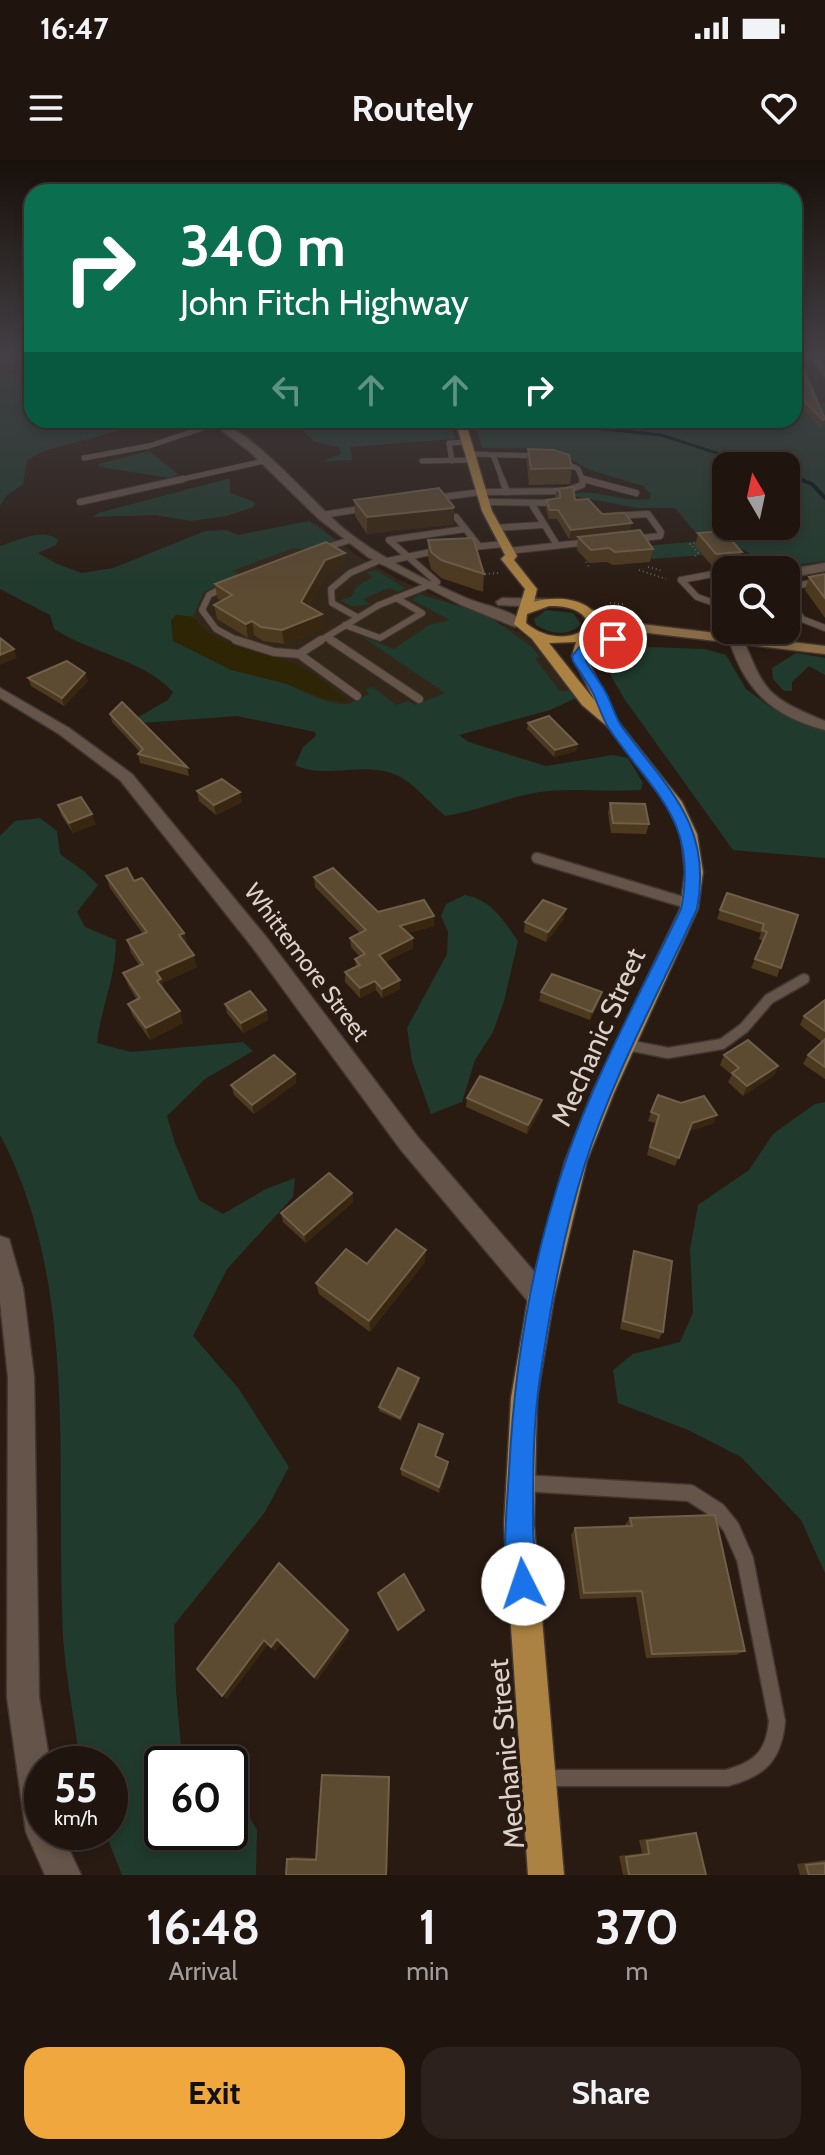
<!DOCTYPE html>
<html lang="en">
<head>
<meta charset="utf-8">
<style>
	body { margin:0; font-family:Cabin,sans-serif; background:#2c211c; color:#f1f3f6; height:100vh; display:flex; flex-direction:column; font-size:30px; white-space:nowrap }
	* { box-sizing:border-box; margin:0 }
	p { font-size:26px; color:#a19e9e }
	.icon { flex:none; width:44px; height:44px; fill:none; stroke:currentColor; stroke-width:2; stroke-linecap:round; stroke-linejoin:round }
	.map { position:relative; height:1715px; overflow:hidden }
	.side { display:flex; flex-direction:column; background:#1f140e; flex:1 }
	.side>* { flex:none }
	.guide { position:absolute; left:24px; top:24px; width:778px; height:244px; border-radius:24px; box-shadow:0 4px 12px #0003,0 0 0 2px #3c332e; background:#0b6e4f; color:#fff; overflow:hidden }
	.needle { width:52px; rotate:351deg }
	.fabs { position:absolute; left:712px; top:292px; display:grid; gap:16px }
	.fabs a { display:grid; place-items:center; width:88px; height:88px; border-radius:16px; background:#1f140e; box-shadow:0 4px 12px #0003,0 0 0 2px #3c332e; font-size:40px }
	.speed { position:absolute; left:24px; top:1586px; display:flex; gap:16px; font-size:40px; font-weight:700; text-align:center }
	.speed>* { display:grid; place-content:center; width:104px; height:104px; border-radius:50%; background:#1f140e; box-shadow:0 4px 12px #0003,0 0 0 2px #3c332e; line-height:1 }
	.speed small { font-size:20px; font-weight:400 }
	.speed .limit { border:4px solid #111; border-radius:12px; background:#fff; color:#111 }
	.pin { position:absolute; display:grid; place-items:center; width:68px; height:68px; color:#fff; margin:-34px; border:4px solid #fff; border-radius:50%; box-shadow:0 2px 8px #0007 }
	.me { position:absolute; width:88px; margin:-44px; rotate:356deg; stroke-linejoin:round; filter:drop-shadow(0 0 6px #0008) }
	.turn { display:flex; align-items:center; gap:28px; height:168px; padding:0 24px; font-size:36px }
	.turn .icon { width:104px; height:104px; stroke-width:2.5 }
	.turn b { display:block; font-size:56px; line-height:68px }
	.lanes { display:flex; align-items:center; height:76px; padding:0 24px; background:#0003; justify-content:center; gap:40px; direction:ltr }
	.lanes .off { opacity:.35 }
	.eta { display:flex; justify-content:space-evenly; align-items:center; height:136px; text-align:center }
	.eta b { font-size:48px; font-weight:800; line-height:56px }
	.action { display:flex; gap:16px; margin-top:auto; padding:16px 24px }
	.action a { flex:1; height:92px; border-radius:24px; background:#efa73e; color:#111; font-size:32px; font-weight:800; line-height:92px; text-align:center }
	.action a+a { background:#2c211c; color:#f1f3f6 }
	.status { display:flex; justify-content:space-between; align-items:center; height:56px; padding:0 40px; background:#1f140e; direction:ltr }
	.status svg { height:22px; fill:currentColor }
	header { display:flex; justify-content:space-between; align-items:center; height:104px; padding:0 24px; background:#1f140e; font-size:36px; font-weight:800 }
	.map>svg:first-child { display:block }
	.education { fill:#322619 }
	.green { fill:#203a2d; fill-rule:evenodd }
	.sand { fill:#2d2504 }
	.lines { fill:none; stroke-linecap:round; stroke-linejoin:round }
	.stream-far1 { stroke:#001112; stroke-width:3 }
	.stream { stroke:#001112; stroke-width:4 }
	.service-far4-casing { stroke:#423632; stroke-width:6 }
	.service-far3-casing { stroke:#423632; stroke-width:8 }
	.service-far2-casing { stroke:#423632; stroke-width:10 }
	.service-far1-casing { stroke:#423632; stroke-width:13 }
	.service-casing { stroke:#423632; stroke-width:19 }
	.minor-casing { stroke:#423632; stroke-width:3 }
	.tertiary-casing { stroke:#423632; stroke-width:3 }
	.secondary-casing { stroke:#423632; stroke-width:3 }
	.primary-casing { stroke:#423632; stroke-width:3 }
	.path { stroke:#695d55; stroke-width:2; stroke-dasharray:1 3; stroke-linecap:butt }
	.service-far4 { stroke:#655449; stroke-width:5 }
	.service-far3 { stroke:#655449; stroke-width:6 }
	.service-far2 { stroke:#655449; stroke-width:8 }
	.service-far1 { stroke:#655449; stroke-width:10 }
	.service { stroke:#655449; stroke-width:16 }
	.minor { fill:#655449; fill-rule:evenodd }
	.tertiary { fill:#655449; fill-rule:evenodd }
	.secondary { fill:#896b45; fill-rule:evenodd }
	.primary { fill:#ac8242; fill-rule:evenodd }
	.wall { fill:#4d391e }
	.shaded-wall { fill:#382611 }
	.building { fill:#5c4a31; stroke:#705f49; stroke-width:2 }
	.route { fill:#1a73e8; stroke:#114b97; stroke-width:2 }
	.labels { text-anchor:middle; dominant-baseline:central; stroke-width:7; stroke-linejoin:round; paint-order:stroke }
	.street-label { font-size:24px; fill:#dcd2cc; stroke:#291b12 }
	.near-street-label { font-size:28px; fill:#dcd2cc; stroke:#291b12 }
</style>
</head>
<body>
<div class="status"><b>16:47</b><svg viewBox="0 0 49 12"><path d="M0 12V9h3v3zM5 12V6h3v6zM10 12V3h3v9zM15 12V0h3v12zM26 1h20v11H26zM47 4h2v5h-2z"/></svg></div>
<header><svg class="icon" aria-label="menu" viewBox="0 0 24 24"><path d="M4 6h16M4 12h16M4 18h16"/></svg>Routely<svg class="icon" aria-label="heart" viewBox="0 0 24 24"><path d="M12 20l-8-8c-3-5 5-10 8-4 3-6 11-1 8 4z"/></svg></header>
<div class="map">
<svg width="825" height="1715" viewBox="0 0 825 1715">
	<rect width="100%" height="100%" fill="#291b12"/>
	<polygon class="education" points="315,363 356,395 397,419 520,472 540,488 576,538 550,550 368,598 336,573 51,455"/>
	<g class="green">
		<polygon points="0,208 32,222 32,260 113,260 121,267 117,271 44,291 27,300 23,324 6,336 0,346"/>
		<path d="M825 243V401L773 408 726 379 699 377 675 348H637L569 335C593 327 623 343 649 339L651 334 643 326 590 310 564 296 534 289 482 288 474 260H794V246ZM726 306H786V366H726Z"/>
		<polygon points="292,260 450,260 455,279 350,287 352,300 324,301 341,294 339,287 315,282"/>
		<polygon points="149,291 178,314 170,318 100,307 98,304"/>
		<polygon points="227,319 230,319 230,333 255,342 254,347 226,356 191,361 155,355 93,357 98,353"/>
		<path d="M309 361 335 380 306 390 294 388 232 411 240 414 204 432 193 457 175 455C208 476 311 547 346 544 353 543 362 537 369 534L366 529 373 527 396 545 408 541 415 545 445 533 361 476 394 489 429 465 450 460 412 440 419 434 487 455 532 487 540 497 536 498 537 501 560 531H571L576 538 550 550 459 575 469 582 546 606 613 595 628 598 643 623 641 630C604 633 566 626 529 634 500 640 474 652 445 656 431 644 417 627 402 618 368 598 328 621 295 605L303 587 316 576 315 572 237 556 142 563 138 557 168 540 173 532C142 499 91 493 54 469L50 455 0 429V386C17 381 43 367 58 380L56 385 38 393 57 404 82 413 113 408 205 371 226 370 238 375Z"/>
		<polygon points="701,381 703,395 652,399 645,386"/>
		<polygon points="375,410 405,428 399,432 389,428 363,439 370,445 351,446 340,440 351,437 357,426 373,417 366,412"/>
		<path d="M546 450 573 453 581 464C569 477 550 474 536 465L534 459Z"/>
		<polygon points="621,486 705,489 726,495 746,529 772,548 825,571 825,698 733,690 625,540 601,499 608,490"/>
		<polygon points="796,493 825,498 825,515 809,506 792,522 792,531 784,531 773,519 772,508"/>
		<path d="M40 658 57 671 60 694 85 712 98 725 77 752 85 767 116 780C116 817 101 847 97 883L131 892 243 882 253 891 205 919 167 956 175 983 199 1040 223 1054 266 1029 295 1018 293 1037 227 1109 193 1176 239 1229 289 1307 265 1352 174 1465 176 1531 182 1597 194 1604H162V1672H230V1624L257 1670 256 1715H122L105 1672H110V1604H80C75 1562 66 1519 63 1477 55 1313 80 1125 0 975V676L15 661Z"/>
		<path d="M465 735C492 740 503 760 518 781L504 841 493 872 475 900 462 942 431 954 412 901 407 868 447 794 448 772 441 756 446 744Z"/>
		<polygon points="825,942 825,1413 801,1360 741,1297 688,1270 618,1243 613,1210 633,1194 680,1182 693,1153 690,1089 698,1045 749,1010 773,974 815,944"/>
	</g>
	<path class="sand" d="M176 455 193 457C218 492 258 487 293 503 314 512 332 529 350 542L326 539 287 524 231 510 173 481 171 460Z"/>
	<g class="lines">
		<g class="stream-far1">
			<polyline points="520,260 661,275 757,306"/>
			<polyline points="786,314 805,321"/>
		</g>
		<polyline class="stream" points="799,319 812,324 825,338"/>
		<defs>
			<g id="service-far4">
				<polyline points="470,294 539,296"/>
				<polyline points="493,295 503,321"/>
				<polyline points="84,298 149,286 218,263"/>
				<polyline points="559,300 578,309 583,321"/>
				<polyline points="422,301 472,300"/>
				<polyline points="452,301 449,283 466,282"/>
				<polyline points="583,319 591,321"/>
				<polyline points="174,321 269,300"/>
			</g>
			<g id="service-far3">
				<polyline points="502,319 507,332"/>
				<polyline points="583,319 636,333"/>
				<polyline points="435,338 481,332 566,331 582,325 583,319"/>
				<polyline points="80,342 183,319"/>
				<polyline points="484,342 554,343"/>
				<polyline points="531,343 557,385"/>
				<polyline points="322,355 367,348"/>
				<polyline points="614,356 648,354 661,372 660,376 633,379"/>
				<polyline points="456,357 479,386"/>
				<polyline points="494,368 542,365"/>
				<polyline points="463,388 503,384"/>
				<polyline points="321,389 350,380"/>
				<polyline points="508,391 589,382"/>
				<polyline points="383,402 440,390"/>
				<polyline points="681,420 697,437 726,447"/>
				<polyline points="681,420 718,413"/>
				<polyline points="228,425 209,435 202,450 216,469 240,482"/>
				<polyline points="786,428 825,420"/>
				<polyline points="786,434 802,459 825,468"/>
				<polyline points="357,457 332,443 331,429 350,413 380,400"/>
				<polyline points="345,465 380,478 422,453 396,438"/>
				<polyline points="327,478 334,482"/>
				<polyline points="318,482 379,445 437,422 389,380 465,369"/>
			</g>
			<g id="service-far2">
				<polyline points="236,480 274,492 299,494 321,480"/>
				<polyline points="331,480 419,539"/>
				<polyline points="299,494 357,536"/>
			</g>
			<g id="service-far1">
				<polyline points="537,698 690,744"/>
				<polyline points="627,885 668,893 722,884 744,868 769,839 804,819"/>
			</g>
			<path id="service" d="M522 1323 690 1333 718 1351 731 1367 745 1399 777 1561C774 1596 760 1609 727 1618H544"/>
			<g id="minor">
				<polygon points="808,194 816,194 825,208 825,218"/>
				<polygon points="825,403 825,411 786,418 786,410"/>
				<path d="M726 469 739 470C765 529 761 535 825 561V570C767 555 741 525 726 469Z"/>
				<polygon points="0,528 69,568 132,614 267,778 417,976 550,1130 554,1138 550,1146 541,1150 532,1146 401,990 253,788 120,620 59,574 0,538"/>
				<polygon points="0,1076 9,1079 23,1128 34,1217 39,1537 50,1604 42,1604 42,1672 61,1672 81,1715 45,1715 26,1672 7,1537 8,1217 0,1142"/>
			</g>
			<g id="tertiary">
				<path d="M208 260C244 260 314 344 344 369 380 398 423 419 466 438 485 446 511 449 526 464L515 467 461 445 368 397 319 359 249 291Z"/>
				<polygon points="502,438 547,439 553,443 547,447 498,445 496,442"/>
			</g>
			<g id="secondary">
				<polygon points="592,450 632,463 825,486 825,494 632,471 587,457 587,451"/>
				<polygon points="641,473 646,474 646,480 600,486 579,500 572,496 591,479"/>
			</g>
			<path id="primary" d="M455 260H465L492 351 517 396 514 400 537 429 534 442C559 435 592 438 602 465L586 487V496L616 559 682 642 697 674 703 712 698 749 614 933 587 1001 554 1138 537 1238 534 1365 564 1715H528L504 1365 511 1238 528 1138 565 1001 592 933 680 749 685 712 681 674 666 643 608 567 582 545 532 479 514 464 525 429 501 399 505 395 482 351ZM549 446C565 446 583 448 589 465 573 483 543 478 526 463L527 454ZM576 482 572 496 595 541 549 483Z"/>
		</defs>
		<use href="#service-far4" class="service-far4-casing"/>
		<use href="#service-far3" class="service-far3-casing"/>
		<use href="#service-far2" class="service-far2-casing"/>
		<use href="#service-far1" class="service-far1-casing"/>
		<use href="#service" class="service-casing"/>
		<use href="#minor" class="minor-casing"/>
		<use href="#tertiary" class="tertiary-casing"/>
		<use href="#secondary" class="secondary-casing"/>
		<use href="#primary" class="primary-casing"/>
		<g class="path">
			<polyline points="695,396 698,393 690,384 700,382"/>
			<polyline points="586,402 590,409"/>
			<polyline points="648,407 663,411"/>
			<polyline points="639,410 666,419"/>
			<polyline points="485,414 499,413"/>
			<polyline points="610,443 623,444"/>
		</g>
		<use href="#service-far4" class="service-far4"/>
		<use href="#service-far3" class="service-far3"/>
		<use href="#service-far2" class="service-far2"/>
		<use href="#service-far1" class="service-far1"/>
		<use href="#service" class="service"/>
		<use href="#minor" class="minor"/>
		<use href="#tertiary" class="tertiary"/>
		<use href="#secondary" class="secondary"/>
		<use href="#primary" class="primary"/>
	</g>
	<g class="wall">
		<polygon points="10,194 32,194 32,204"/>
		<polygon points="794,197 825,259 822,267 821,268 794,240"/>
		<polygon points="148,260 179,260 160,266"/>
		<polygon points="528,289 572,308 570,324 529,325 527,305"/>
		<polygon points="556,329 602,354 630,371 653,389 650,402 613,405 607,402 589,403 577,390 578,378 569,379 557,359 549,359 546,349 546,340 557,338 555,337"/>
		<polygon points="354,340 454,364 367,374 355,356"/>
		<polygon points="698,373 742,392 738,405 713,407 695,386"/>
		<polygon points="428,380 484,414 483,432 441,418 431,409 428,397"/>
		<polygon points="346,406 326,414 308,446 323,468 284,484 263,481 254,475 248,478 217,459 214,445 222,441 217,438 215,424"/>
		<polygon points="825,414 825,458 805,430 809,417"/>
		<polygon points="28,518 88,521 64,546 31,526"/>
		<polygon points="110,554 187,607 189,616 140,603 138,594 140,592 112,562"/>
		<polygon points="528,563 577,584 576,591 554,597 527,569"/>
		<polygon points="197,631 242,642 216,655 199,641"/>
		<polygon points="610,643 649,664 646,674 611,673 608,653"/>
		<polygon points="58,645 96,664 73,673 61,655"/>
		<polygon points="106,716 134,721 184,773 187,785 197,807 162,823 165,831 183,863 150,880 133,856 128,844 137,840 128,825 123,813 140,806 131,793 127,780 143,774 110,728"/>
		<polygon points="314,717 378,752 434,766 408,773 413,788 385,802 400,820 400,829 382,838 376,830 360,838 345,822 345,812 356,807 355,799 360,797 351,787 350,778 360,773 315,727"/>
		<polygon points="720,750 798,755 777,817 751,808 763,781 759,779 761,773 717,759"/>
		<polygon points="564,759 546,782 524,772 525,762"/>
		<polygon points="541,832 600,841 590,860 539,841"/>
		<polygon points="825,840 825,919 803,904 808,895 822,882 800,865 804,856"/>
		<polygon points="225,844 266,850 268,860 243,873 227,853"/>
		<polygon points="724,895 778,906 774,915 743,936 728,922 732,915 720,905"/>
		<polygon points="295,914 296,923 254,954 234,935 231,925"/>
		<polygon points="658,935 714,963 689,971 675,1006 647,995 655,963 648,961"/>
		<polygon points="467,938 540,950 527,974 466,947"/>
		<polygon points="352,1033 353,1042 306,1083 283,1062 281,1053"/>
		<polygon points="634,1091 663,1172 659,1179 620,1169 631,1100"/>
		<polygon points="425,1102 370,1172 319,1134 316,1123 367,1104"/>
		<polygon points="419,1222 401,1261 379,1251 379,1247"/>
		<polygon points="442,1281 436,1297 448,1308 439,1333 401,1315 401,1309"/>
		<polygon points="630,1358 745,1491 736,1495 646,1498 636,1437 580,1439 571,1375 575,1368 625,1367 625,1365"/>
		<polygon points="390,1618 387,1715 287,1699 292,1697 316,1698"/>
		<polygon points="687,1673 696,1673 706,1715 623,1715 619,1696 642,1693 639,1680"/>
		<polygon points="825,1700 825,1715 800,1715 797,1704"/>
	</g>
	<g class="shaded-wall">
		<polygon points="159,260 179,260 160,266"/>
		<polygon points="454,347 454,364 452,365 367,374 367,357"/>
		<polygon points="632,363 630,372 569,379 571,370"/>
		<polygon points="345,393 346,406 326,414 302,456 301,442 325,400"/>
		<polygon points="322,454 323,468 284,484 282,470"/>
		<polygon points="252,461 254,475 248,478 246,464"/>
		<polygon points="14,489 17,498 0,505 0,495"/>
		<polygon points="85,513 88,521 64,546 62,538"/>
		<polygon points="577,584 576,591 554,597 555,590"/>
		<polygon points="240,632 242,642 216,655 214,645"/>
		<polygon points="92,654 96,664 73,673 69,663"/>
		<polygon points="566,749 564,759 546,782 548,772"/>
		<polygon points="434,756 434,766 401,775 400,766"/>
		<polygon points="184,773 187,785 179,775"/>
		<polygon points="413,778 413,788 380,805 379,795"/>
		<polygon points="194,795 197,807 162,823 165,831 157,821 156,812"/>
		<polygon points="400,820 400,829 382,838 382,829"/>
		<polygon points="375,821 376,830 360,838 360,828"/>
		<polygon points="602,832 600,841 590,860 592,852"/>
		<polygon points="266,850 268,860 243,873 241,863"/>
		<polygon points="180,851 183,863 150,880 146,868"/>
		<polygon points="778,906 774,915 743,936 747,926"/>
		<polygon points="295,914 296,923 254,954 252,945"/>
		<polygon points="542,940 540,950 527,974 528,965"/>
		<polygon points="717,955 714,963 688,971 692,963"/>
		<polygon points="352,1033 353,1042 306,1083 304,1075"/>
		<polygon points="426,1090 425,1102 370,1172 369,1161"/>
		<polygon points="419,1218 419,1222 401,1261 400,1258"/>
		<polygon points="443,1274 442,1281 434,1302 435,1296"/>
		<polygon points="448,1302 448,1308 439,1333 439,1327"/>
		<polygon points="424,1450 424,1452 398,1472 398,1470"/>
		<polygon points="348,1470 349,1475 317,1521 314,1517"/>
		<polygon points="277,1479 281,1484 275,1492 271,1487"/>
		<polygon points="264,1480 268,1485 227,1539 222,1536"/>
		<polygon points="389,1617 387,1715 386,1715"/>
	</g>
	<g class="building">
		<polygon points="21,194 32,194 32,198"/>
		<polygon points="794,197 798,197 825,259 823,260 794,230"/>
		<polygon points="528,289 554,290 569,295 572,308 531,309"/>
		<polygon points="573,327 575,340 588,339 602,354 625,353 632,363 571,370 558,350 550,350 546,340 560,338 560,332 556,329"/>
		<polygon points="439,328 454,347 453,348 367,357 354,340"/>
		<polygon points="640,370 653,389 615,392 609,388 591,390 578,377"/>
		<polygon points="723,371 742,392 716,394 698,373"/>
		<polygon points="473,378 484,414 441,400 431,392 428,380"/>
		<polygon points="326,382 345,393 325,400 301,442 322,454 282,470 261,467 252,461 246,464 214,445 232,435 215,424"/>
		<polygon points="825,414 825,438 809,417"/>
		<polygon points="0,478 14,489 0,495"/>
		<polygon points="67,501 85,513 62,538 28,518"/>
		<polygon points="122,542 187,607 138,594 143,589 110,554"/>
		<polygon points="549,556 577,584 555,590 528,563"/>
		<polygon points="222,619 240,632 214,645 197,631"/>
		<polygon points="81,637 92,654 69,663 58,645"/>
		<polygon points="610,643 645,644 649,664 613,663"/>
		<polygon points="127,708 134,721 142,718 184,773 179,775 194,795 156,812 161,819 157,821 180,851 146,868 128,844 140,838 123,813 143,804 127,780 147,772 106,716"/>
		<polygon points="333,708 378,752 424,740 434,756 400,766 413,778 379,795 400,820 382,829 375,821 360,828 345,812 360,805 355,799 365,794 350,778 366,770 314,717"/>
		<polygon points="727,733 798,755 781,808 755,799 767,772 762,770 764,764 720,750"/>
		<polygon points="543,740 566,749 548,772 525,762"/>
		<polygon points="552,814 602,832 592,852 541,832"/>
		<polygon points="250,831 266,850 241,863 225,844"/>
		<polygon points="825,840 825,871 804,856"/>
		<polygon points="825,879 825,907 808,895"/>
		<polygon points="748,880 778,906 747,926 732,913 739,908 724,895"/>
		<polygon points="274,895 295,914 252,945 231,925"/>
		<polygon points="480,916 542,940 528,965 467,938"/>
		<polygon points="658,935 681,943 704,936 717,955 692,963 679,998 650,987 659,955 651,952"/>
		<polygon points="329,1013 352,1033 304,1075 281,1053"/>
		<polygon points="396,1069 426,1090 369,1161 316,1123 346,1089 367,1104"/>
		<polygon points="634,1091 672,1101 663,1172 623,1161"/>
		<polygon points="398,1208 419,1218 400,1258 379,1247"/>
		<polygon points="419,1264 443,1274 435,1296 448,1302 439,1327 401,1309"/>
		<polygon points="715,1355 745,1491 652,1494 642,1431 584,1433 575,1368 632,1366 630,1358"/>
		<polygon points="279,1403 348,1470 314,1517 277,1479 271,1487 264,1480 222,1536 197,1509"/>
		<polygon points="404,1414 424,1450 398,1470 378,1433"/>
		<polygon points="322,1615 389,1617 386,1715 286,1715 287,1699 316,1700"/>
		<polygon points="696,1673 706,1715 629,1715 626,1697 649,1694 647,1681"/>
		<polygon points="825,1703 825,1715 809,1715 806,1705"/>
	</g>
	<linearGradient id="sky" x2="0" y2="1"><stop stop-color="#170f0a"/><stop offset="0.45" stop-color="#433f44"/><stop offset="1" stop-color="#433f44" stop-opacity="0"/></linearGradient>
	<rect width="825" height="434" fill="url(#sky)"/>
	<path class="route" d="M613 475 617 476V481L590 491 585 496 586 501C592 512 600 522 606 533 612 544 615 557 622 567 667 628 713 665 697 749 659 832 613 916 585 1004 563 1073 551 1145 540 1217 533 1264 533 1314 533 1362 532 1385 541 1412 532 1433L523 1438 513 1433C500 1402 507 1347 509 1313 514 1208 531 1103 565 1003 595 915 641 832 681 749 699 659 652 633 608 567 602 557 598 544 593 533 587 522 580 512 573 501L572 496 581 485Z"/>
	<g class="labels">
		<g class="street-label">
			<text transform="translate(307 802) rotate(53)">Whittemore Street</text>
		</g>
		<g class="near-street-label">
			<text transform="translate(598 877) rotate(-66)">Mechanic Street</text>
			<text transform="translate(506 1594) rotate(-95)">Mechanic Street</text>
		</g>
	</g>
</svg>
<div class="fabs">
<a><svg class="needle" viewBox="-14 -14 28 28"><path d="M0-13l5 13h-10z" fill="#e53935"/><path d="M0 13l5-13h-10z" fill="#a19e9e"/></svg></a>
<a><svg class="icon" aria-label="search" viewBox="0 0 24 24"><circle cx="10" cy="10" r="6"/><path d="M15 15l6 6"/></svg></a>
</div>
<div class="speed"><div>55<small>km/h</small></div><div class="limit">60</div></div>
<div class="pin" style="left:613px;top:479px;background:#d93025"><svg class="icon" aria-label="arrive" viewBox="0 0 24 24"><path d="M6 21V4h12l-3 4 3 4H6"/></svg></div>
<svg class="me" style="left:523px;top:1424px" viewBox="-20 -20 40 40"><circle r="19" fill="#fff"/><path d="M0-13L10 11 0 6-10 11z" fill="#1a73e8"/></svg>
<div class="guide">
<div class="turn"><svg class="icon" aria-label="right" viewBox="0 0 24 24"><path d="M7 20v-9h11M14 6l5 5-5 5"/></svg><div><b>340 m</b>John Fitch Highway</div></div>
<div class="lanes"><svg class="icon off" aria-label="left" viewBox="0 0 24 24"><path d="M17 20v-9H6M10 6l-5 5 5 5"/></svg><svg class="icon off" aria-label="ahead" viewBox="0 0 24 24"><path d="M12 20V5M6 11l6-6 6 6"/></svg><svg class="icon off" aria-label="ahead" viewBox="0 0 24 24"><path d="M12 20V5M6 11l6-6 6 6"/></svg><svg class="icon" aria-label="right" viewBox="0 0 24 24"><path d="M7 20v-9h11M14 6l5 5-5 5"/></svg></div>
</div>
</div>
<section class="side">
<div class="eta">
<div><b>16:48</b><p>Arrival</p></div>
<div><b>1</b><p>min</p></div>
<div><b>370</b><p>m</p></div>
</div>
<div class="action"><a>Exit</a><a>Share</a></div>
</section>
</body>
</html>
